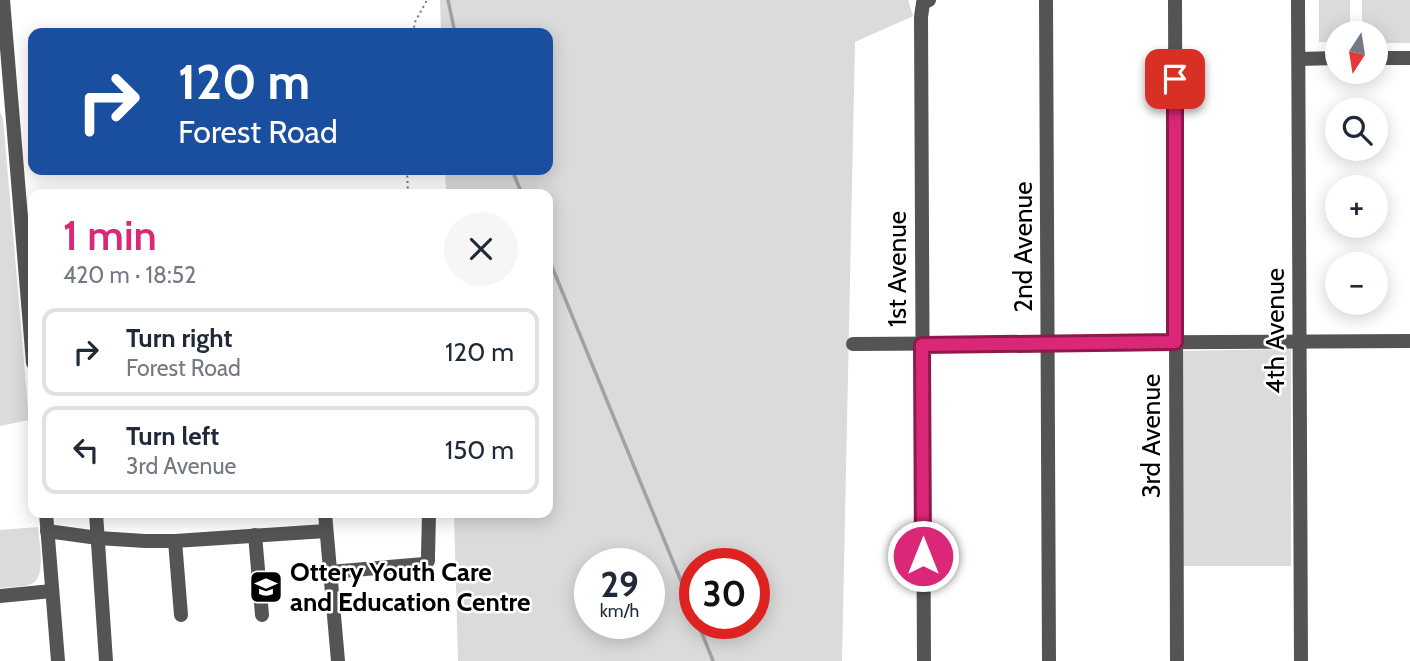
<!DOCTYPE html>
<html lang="en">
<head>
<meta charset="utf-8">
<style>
	body { margin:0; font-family:Cabin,sans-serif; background:#f6f6f7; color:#1f2937; height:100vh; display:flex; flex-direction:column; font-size:26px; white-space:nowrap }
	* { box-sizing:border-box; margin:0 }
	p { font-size:23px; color:#747a83 }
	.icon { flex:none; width:38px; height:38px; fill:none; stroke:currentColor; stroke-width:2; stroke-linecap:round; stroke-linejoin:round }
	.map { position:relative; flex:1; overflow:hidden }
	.side { position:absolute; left:28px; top:189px; width:525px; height:329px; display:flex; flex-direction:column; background:#fff; border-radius:14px; box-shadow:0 4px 18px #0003 }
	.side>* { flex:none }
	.hud { position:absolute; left:28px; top:28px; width:525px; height:147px; border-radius:14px; box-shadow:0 4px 18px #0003; background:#1a4fa0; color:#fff; overflow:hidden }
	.needle { width:46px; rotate:192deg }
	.fabs { position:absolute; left:1325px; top:21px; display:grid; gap:14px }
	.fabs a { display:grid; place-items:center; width:63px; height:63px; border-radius:50%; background:#fff; box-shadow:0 4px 18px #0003; font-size:35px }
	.speed { position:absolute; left:574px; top:548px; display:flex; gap:14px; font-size:35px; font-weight:700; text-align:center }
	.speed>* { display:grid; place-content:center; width:91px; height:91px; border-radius:50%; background:#fff; box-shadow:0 4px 18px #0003; line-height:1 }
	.speed small { font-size:18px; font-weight:400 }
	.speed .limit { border:10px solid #d22; background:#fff; color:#111 }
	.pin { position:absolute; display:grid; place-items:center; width:60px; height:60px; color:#fff; margin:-30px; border-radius:14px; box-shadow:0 4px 10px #0006 }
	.me { position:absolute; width:77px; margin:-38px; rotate:0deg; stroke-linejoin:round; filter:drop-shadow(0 0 5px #0008) }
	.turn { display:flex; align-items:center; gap:24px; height:147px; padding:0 35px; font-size:32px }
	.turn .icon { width:91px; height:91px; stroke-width:2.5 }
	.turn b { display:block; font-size:49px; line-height:60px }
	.round { display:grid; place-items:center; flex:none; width:74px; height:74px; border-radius:37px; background:#f6f6f7 }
	.overview { display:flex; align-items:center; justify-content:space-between; height:119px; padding:0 35px }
	h1 { font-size:42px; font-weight:600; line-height:52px; color:#db2777 }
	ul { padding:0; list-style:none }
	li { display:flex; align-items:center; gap:21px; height:88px; margin:0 14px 10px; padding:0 21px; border:4px solid #e0e1e3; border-radius:14px }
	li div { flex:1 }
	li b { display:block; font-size:26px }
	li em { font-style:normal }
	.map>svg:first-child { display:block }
	.green { fill:#dbdbdb; fill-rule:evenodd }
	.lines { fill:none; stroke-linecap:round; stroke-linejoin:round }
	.stream { stroke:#a2a2a2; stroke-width:3.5 }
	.path { stroke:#767676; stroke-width:2; stroke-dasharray:2 3.5; stroke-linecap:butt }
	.minor { stroke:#545454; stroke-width:14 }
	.route-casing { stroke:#8e194d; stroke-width:18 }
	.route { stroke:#db2777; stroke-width:12 }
	.labels { text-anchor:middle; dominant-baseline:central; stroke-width:5; stroke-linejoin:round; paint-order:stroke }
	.street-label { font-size:26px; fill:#000; stroke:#fff }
	.poi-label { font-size:26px; font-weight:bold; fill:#000; stroke:#fff; text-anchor:start }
</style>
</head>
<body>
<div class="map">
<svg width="1410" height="661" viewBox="0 0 1410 661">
	<rect width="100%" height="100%" fill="#fff"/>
	<g class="green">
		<path d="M440 0H908L913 16 855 42 842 661H458L454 513H548V194H446L445 170H548V33H441ZM590 564H649V623H590ZM695 564H754V623H695Z"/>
		<polygon points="1319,0 1350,0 1350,33 1337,33 1337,42 1319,42"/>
		<polygon points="1362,0 1410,0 1410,43 1376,43 1376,33 1362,33"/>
		<polygon points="0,112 3,118 29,420 0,426"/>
		<polygon points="1291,349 1291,566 1183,566 1182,351"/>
		<path d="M38 527C39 542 48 580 29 585 20 587 9 587 0 588V530Z"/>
	</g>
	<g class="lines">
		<g class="stream">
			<polyline points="448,0 455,33"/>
			<polyline points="512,170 522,194"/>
			<polyline points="548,257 695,615"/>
			<polyline points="698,623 713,661"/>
		</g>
		<g class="path">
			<polyline points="413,33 415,22 427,0"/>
			<polyline points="407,170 408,194"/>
		</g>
		<g class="minor">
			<polyline points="3,0 33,363"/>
			<polyline points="1046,0 1049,661"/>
			<polyline points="1175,0 1177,661"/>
			<polyline points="1298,0 1301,661"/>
			<polyline points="1376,58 1410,58"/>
			<polyline points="1299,59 1337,58"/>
			<polyline points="853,344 1410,341"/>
			<polyline points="46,513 58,661"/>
			<polyline points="96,513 106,661"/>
			<polyline points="325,513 338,661"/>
			<polyline points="47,531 98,538 145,541 175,541 326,531"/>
			<polyline points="255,535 262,615"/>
			<polyline points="175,541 181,615"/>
			<polyline points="330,572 424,564 428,561 428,556 429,513"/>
			<polyline points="0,596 52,591"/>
			<polyline points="924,661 921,17 923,3 929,0"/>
		</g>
	</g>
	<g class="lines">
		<defs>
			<polyline id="route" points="923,556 922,345 1175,342 1175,79"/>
		</defs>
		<use href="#route" class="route-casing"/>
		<use href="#route" class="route"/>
	</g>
	<defs>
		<symbol id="school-square" viewBox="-11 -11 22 22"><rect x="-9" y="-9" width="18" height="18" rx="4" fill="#000" stroke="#fff"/><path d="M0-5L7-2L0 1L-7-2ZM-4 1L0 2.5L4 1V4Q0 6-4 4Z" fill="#fff"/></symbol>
	</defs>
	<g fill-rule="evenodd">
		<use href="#school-square" x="247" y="568" width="38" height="38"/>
	</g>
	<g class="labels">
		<g class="street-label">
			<text transform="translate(1023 247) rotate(-90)">2nd Avenue</text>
			<text transform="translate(897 269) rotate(-90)">1st Avenue</text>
			<text transform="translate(1275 331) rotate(-90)">4th Avenue</text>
			<text transform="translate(1151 436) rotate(-90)">3rd Avenue</text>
		</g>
		<g class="poi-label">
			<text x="290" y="572">Ottery Youth Care<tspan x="290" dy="30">and Education Centre</tspan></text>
		</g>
	</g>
</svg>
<div class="fabs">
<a><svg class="needle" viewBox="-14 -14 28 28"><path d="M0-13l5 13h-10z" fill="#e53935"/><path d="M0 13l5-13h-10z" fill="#747a83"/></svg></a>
<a><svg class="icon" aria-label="search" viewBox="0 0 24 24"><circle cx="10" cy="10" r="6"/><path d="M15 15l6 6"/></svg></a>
<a>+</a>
<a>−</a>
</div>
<div class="speed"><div>29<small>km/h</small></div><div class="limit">30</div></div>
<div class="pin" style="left:1175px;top:79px;background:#d93025"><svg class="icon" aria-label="arrive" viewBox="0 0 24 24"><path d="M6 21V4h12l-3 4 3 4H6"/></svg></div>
<svg class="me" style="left:923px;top:556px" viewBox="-20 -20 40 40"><circle r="17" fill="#db2777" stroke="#fff" stroke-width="3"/><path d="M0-11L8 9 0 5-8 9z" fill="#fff"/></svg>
<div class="hud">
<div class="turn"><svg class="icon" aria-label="right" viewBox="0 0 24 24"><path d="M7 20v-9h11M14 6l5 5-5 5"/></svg><div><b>120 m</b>Forest Road</div></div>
</div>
<section class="side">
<div class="overview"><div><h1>1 min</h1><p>420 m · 18:52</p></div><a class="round"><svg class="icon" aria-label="close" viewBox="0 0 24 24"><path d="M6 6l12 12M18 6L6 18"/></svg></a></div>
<ul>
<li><svg class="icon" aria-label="right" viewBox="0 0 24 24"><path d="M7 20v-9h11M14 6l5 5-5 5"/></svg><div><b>Turn right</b><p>Forest Road</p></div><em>120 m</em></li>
<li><svg class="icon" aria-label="left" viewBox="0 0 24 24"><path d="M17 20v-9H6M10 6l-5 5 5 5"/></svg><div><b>Turn left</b><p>3rd Avenue</p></div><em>150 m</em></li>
</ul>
</section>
</div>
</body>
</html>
